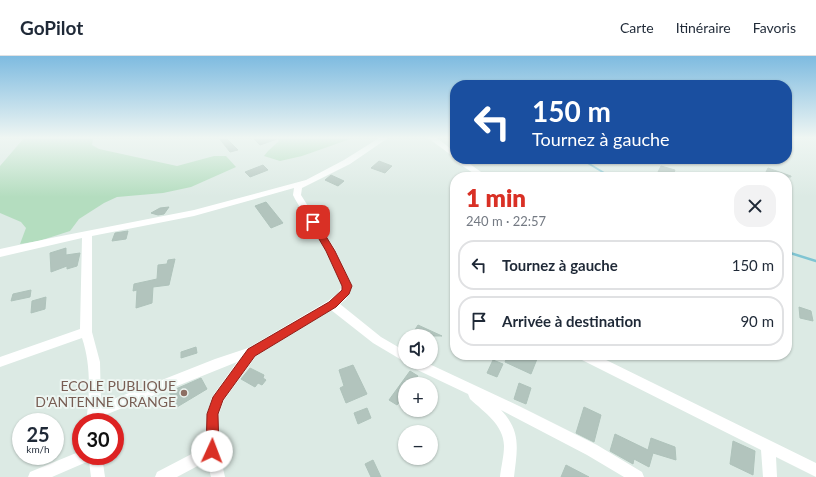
<!DOCTYPE html>
<html lang="fr">
<head>
<meta charset="utf-8">
<style>
	body { margin:0; font-family:Lato,sans-serif; background:#f2f2f3; color:#1f2937; height:100vh; display:flex; flex-direction:column; font-size:15px; white-space:nowrap }
	* { box-sizing:border-box; margin:0 }
	p { font-size:13px; color:#747a83 }
	.icon { flex:none; width:22px; height:22px; fill:none; stroke:currentColor; stroke-width:2; stroke-linecap:round; stroke-linejoin:round }
	.map { position:relative; flex:1; overflow:hidden }
	.details { position:absolute; left:450px; top:116px; width:342px; height:188px; display:flex; flex-direction:column; background:#fff; border-radius:16px; box-shadow:0 1px 3px #0004 }
	.details>* { flex:none }
	.banner { position:absolute; left:450px; top:24px; width:342px; height:84px; border-radius:16px; box-shadow:0 1px 3px #0004; background:#1a4fa0; color:#fff; overflow:hidden }
	.tools { position:absolute; left:398px; top:273px; display:grid; gap:8px }
	.tools a { display:grid; place-items:center; width:40px; height:40px; border-radius:50%; background:#fff; box-shadow:0 1px 3px #0004; font-size:20px }
	.speed { position:absolute; left:12px; top:357px; display:flex; gap:8px; font-size:20px; font-weight:700; text-align:center }
	.speed>* { display:grid; place-content:center; width:52px; height:52px; border-radius:50%; background:#fff; box-shadow:0 1px 3px #0004; line-height:1 }
	.speed small { font-size:10px; font-weight:400 }
	.speed .limit { border:6px solid #d22; background:#fff; color:#111 }
	.pin { position:absolute; display:grid; place-items:center; width:34px; height:34px; color:#fff; margin:-17px; border-radius:8px; box-shadow:0 2px 6px #0006 }
	.me { position:absolute; width:44px; margin:-22px; rotate:2deg; stroke-linejoin:round; filter:drop-shadow(0 0 3px #0008) }
	.turn { display:flex; align-items:center; gap:14px; height:84px; padding:0 16px; font-size:18px }
	.turn .icon { width:52px; height:52px; stroke-width:2.5 }
	.turn b { display:block; font-size:28px; line-height:34px }
	.round { display:grid; place-items:center; flex:none; width:42px; height:42px; border-radius:16px; background:#f2f2f3 }
	.head { display:flex; align-items:center; justify-content:space-between; height:68px; padding:0 16px }
	h1 { font-size:24px; font-weight:800; line-height:30px; color:#d93025 }
	ul { padding:0; list-style:none }
	li { display:flex; align-items:center; gap:12px; height:50px; margin:0 8px 6px; padding:0 8px; border:2px solid #e0e1e3; border-radius:16px }
	li div { flex:1 }
	li b { display:block; font-size:15px }
	li em { font-style:normal }
	header { display:flex; align-items:center; gap:24px; box-sizing:border-box; height:56px; padding:0 20px; background:#fff; border-bottom:1px solid #e0e1e3 }
	header strong { font-size:19px }
	nav { display:flex; gap:22px; margin-inline-start:auto; font-size:14px }
	.map>svg:first-child { display:block }
	.green { fill:#b4ddbf }
	.lines { fill:none; stroke-linecap:round; stroke-linejoin:round }
	.stream-far1 { stroke:#80c5d3; stroke-width:2 }
	.stream { stroke:#80c5d3; stroke-width:2.5 }
	.building { fill:#b2c4bd; stroke:#afc3bb }
	.minor { fill:#fff; fill-rule:evenodd }
	.route { fill:#d93025; stroke:#8d1f18 }
	.education-dot { fill:#8d6e63; stroke:#edf6f2; stroke-width:1.5 }
	.labels { text-anchor:middle; dominant-baseline:central; stroke-width:4; stroke-linejoin:round; paint-order:stroke }
	.near-education-label { font-size:14px; fill:#785e54; stroke:#edf6f2; text-anchor:end }
</style>
</head>
<body>
<header>
<strong>GoPilot</strong>
<nav><a>Carte</a><a>Itinéraire</a><a>Favoris</a></nav>
</header>
<div class="map">
<svg width="816" height="421" viewBox="0 0 816 421">
	<rect width="100%" height="100%" fill="#dceae4"/>
	<g class="green">
		<polygon points="24,82 95,82 93,83 92,89 99,93 177,110 214,100 226,100 236,111 191,131 163,137 117,141 104,147 79,163 70,175 39,185 20,188 26,172 21,166 0,157 0,110"/>
		<polygon points="277,82 353,82 302,100 280,105 264,100 268,95 279,85"/>
	</g>
	<g class="lines">
		<polyline class="stream-far1" points="581,103 611,121"/>
		<polyline class="stream" points="787,196 816,205"/>
	</g>
	<g class="building">
		<polygon points="219,82 226,82 238,94 230,96"/>
		<polygon points="253,82 277,82 277,83 260,89"/>
		<polygon points="379,105 392,110 385,117 371,112"/>
		<polygon points="263,109 268,114 250,121 245,116"/>
		<polygon points="661,110 675,114 672,121 658,116"/>
		<polygon points="768,112 791,120 791,121 775,121 765,118"/>
		<polygon points="331,119 344,125 338,130 325,124"/>
		<polygon points="266,146 283,167 271,172 255,150"/>
		<polygon points="169,151 164,158 158,159 151,157 160,152"/>
		<polygon points="128,175 126,183 112,185 115,177"/>
		<polygon points="66,192 66,199 80,197 77,210 67,213 67,210 51,216 50,197"/>
		<polygon points="175,203 169,229 153,231 152,247 136,252 137,234 133,235 134,228 157,223 158,209 167,208 168,204"/>
		<polygon points="31,234 30,241 11,245 13,238"/>
		<polygon points="46,241 45,253 31,257 32,245"/>
		<polygon points="799,251 811,255 813,265 800,262"/>
		<polygon points="418,269 442,280 411,280"/>
		<polygon points="196,291 197,297 181,302 181,296"/>
		<polygon points="508,299 528,299 537,303 531,318 505,306"/>
		<polygon points="493,304 503,308 497,321 487,317"/>
		<polygon points="353,309 367,338 346,347 340,332 344,330 339,314"/>
		<polygon points="250,312 264,319 263,322 266,324 262,329 258,327 255,331 241,323"/>
		<polygon points="410,315 418,320 412,328 405,328 405,338 397,349 389,344"/>
		<polygon points="201,322 207,333 177,351 169,336"/>
		<polygon points="519,327 531,332 526,348 514,343"/>
		<polygon points="584,351 601,359 594,386 576,377"/>
		<polygon points="367,352 371,362 358,368 354,357"/>
		<polygon points="615,378 648,394 651,382 675,391 676,404 653,397 649,411 634,403 633,408 610,395"/>
		<polygon points="733,385 755,395 753,419 730,408"/>
		<polygon points="373,404 381,421 371,421 365,408"/>
		<polygon points="566,409 589,421 561,421"/>
	</g>
	<g class="lines">
		<g class="minor">
			<path d="M379 82H388L350 108 302 132 301 139 336 195 352 230 346 243 340 248 381 281 405 295V306L373 287 331 254 256 300 224 344 219 358V395L225 421H211L207 405 177 421H155L157 416 205 391 207 358 212 341 237 306 100 361V366H86C90 339 91 308 82 282L0 311V301L80 273 82 182 0 201V193L51 182 194 154 306 124 344 104ZM294 132 293 139 295 143 326 195 342 230 338 237 328 245 248 292 215 303 101 348 100 306 92 276V180L194 160Z"/>
			<polygon points="428,82 437,82 455,96 455,103 463,103 488,121 479,121 455,105 455,102"/>
			<polygon points="578,299 596,299 816,407 816,421 776,401 777,421 763,421 761,394 580,303"/>
			<path d="M407 306H425L519 350 597 389 642 416 644 421H624L587 399 501 354C522 376 517 394 514 421H500C501 411 504 400 504 390 504 369 484 356 470 343L468 338 409 310Z"/>
			<polygon points="81,395 81,400 102,400 105,421 91,421 89,405 52,421 28,421 30,416"/>
		</g>
	</g>
	<linearGradient id="sky" x2="0" y2="1"><stop stop-color="#7ebbe0"/><stop offset="0.58" stop-color="#eff6f3"/><stop offset="1" stop-color="#eff6f3" stop-opacity="0"/></linearGradient>
	<rect width="816" height="141" fill="url(#sky)"/>
	<polygon class="route" points="313,163 316,164 335,195 352,230 349,238 336,251 255,300 223,344 218,358 219,395 217,399 212,401 208,399 206,395 207,358 213,341 248,293 329,246 342,234 342,230 326,195 309,166"/>
	<circle class="education-dot" cx="184" cy="337" r="4"/>
	<g class="labels">
		<g class="near-education-label">
			<text x="176" y="329">ECOLE PUBLIQUE<tspan x="176" dy="16">D'ANTENNE ORANGE</tspan></text>
		</g>
	</g>
</svg>
<div class="tools">
<a><svg class="icon" aria-label="sound" viewBox="0 0 24 24"><path d="M4 9h4l5-4v14l-5-4H4zM17 9q2 3 0 6"/></svg></a>
<a>+</a>
<a>−</a>
</div>
<div class="speed"><div>25<small>km/h</small></div><div class="limit">30</div></div>
<div class="pin" style="left:313px;top:166px;background:#d93025"><svg class="icon" aria-label="arrive" viewBox="0 0 24 24"><path d="M6 21V4h12l-3 4 3 4H6"/></svg></div>
<svg class="me" style="left:212px;top:395px" viewBox="-20 -20 40 40"><circle r="19" fill="#fff"/><path d="M0-13L10 11 0 6-10 11z" fill="#d93025"/></svg>
<div class="banner">
<div class="turn"><svg class="icon" aria-label="left" viewBox="0 0 24 24"><path d="M17 20v-9H6M10 6l-5 5 5 5"/></svg><div><b>150 m</b>Tournez à gauche</div></div>
</div>
<section class="details">
<div class="head"><div><h1>1 min</h1><p>240 m · 22:57</p></div><a class="round"><svg class="icon" aria-label="close" viewBox="0 0 24 24"><path d="M6 6l12 12M18 6L6 18"/></svg></a></div>
<ul>
<li><svg class="icon" aria-label="left" viewBox="0 0 24 24"><path d="M17 20v-9H6M10 6l-5 5 5 5"/></svg><div><b>Tournez à gauche</b></div><em>150 m</em></li>
<li><svg class="icon" aria-label="arrive" viewBox="0 0 24 24"><path d="M6 21V4h12l-3 4 3 4H6"/></svg><div><b>Arrivée à destination</b></div><em>90 m</em></li>
</ul>
</section>
</div>
</body>
</html>
